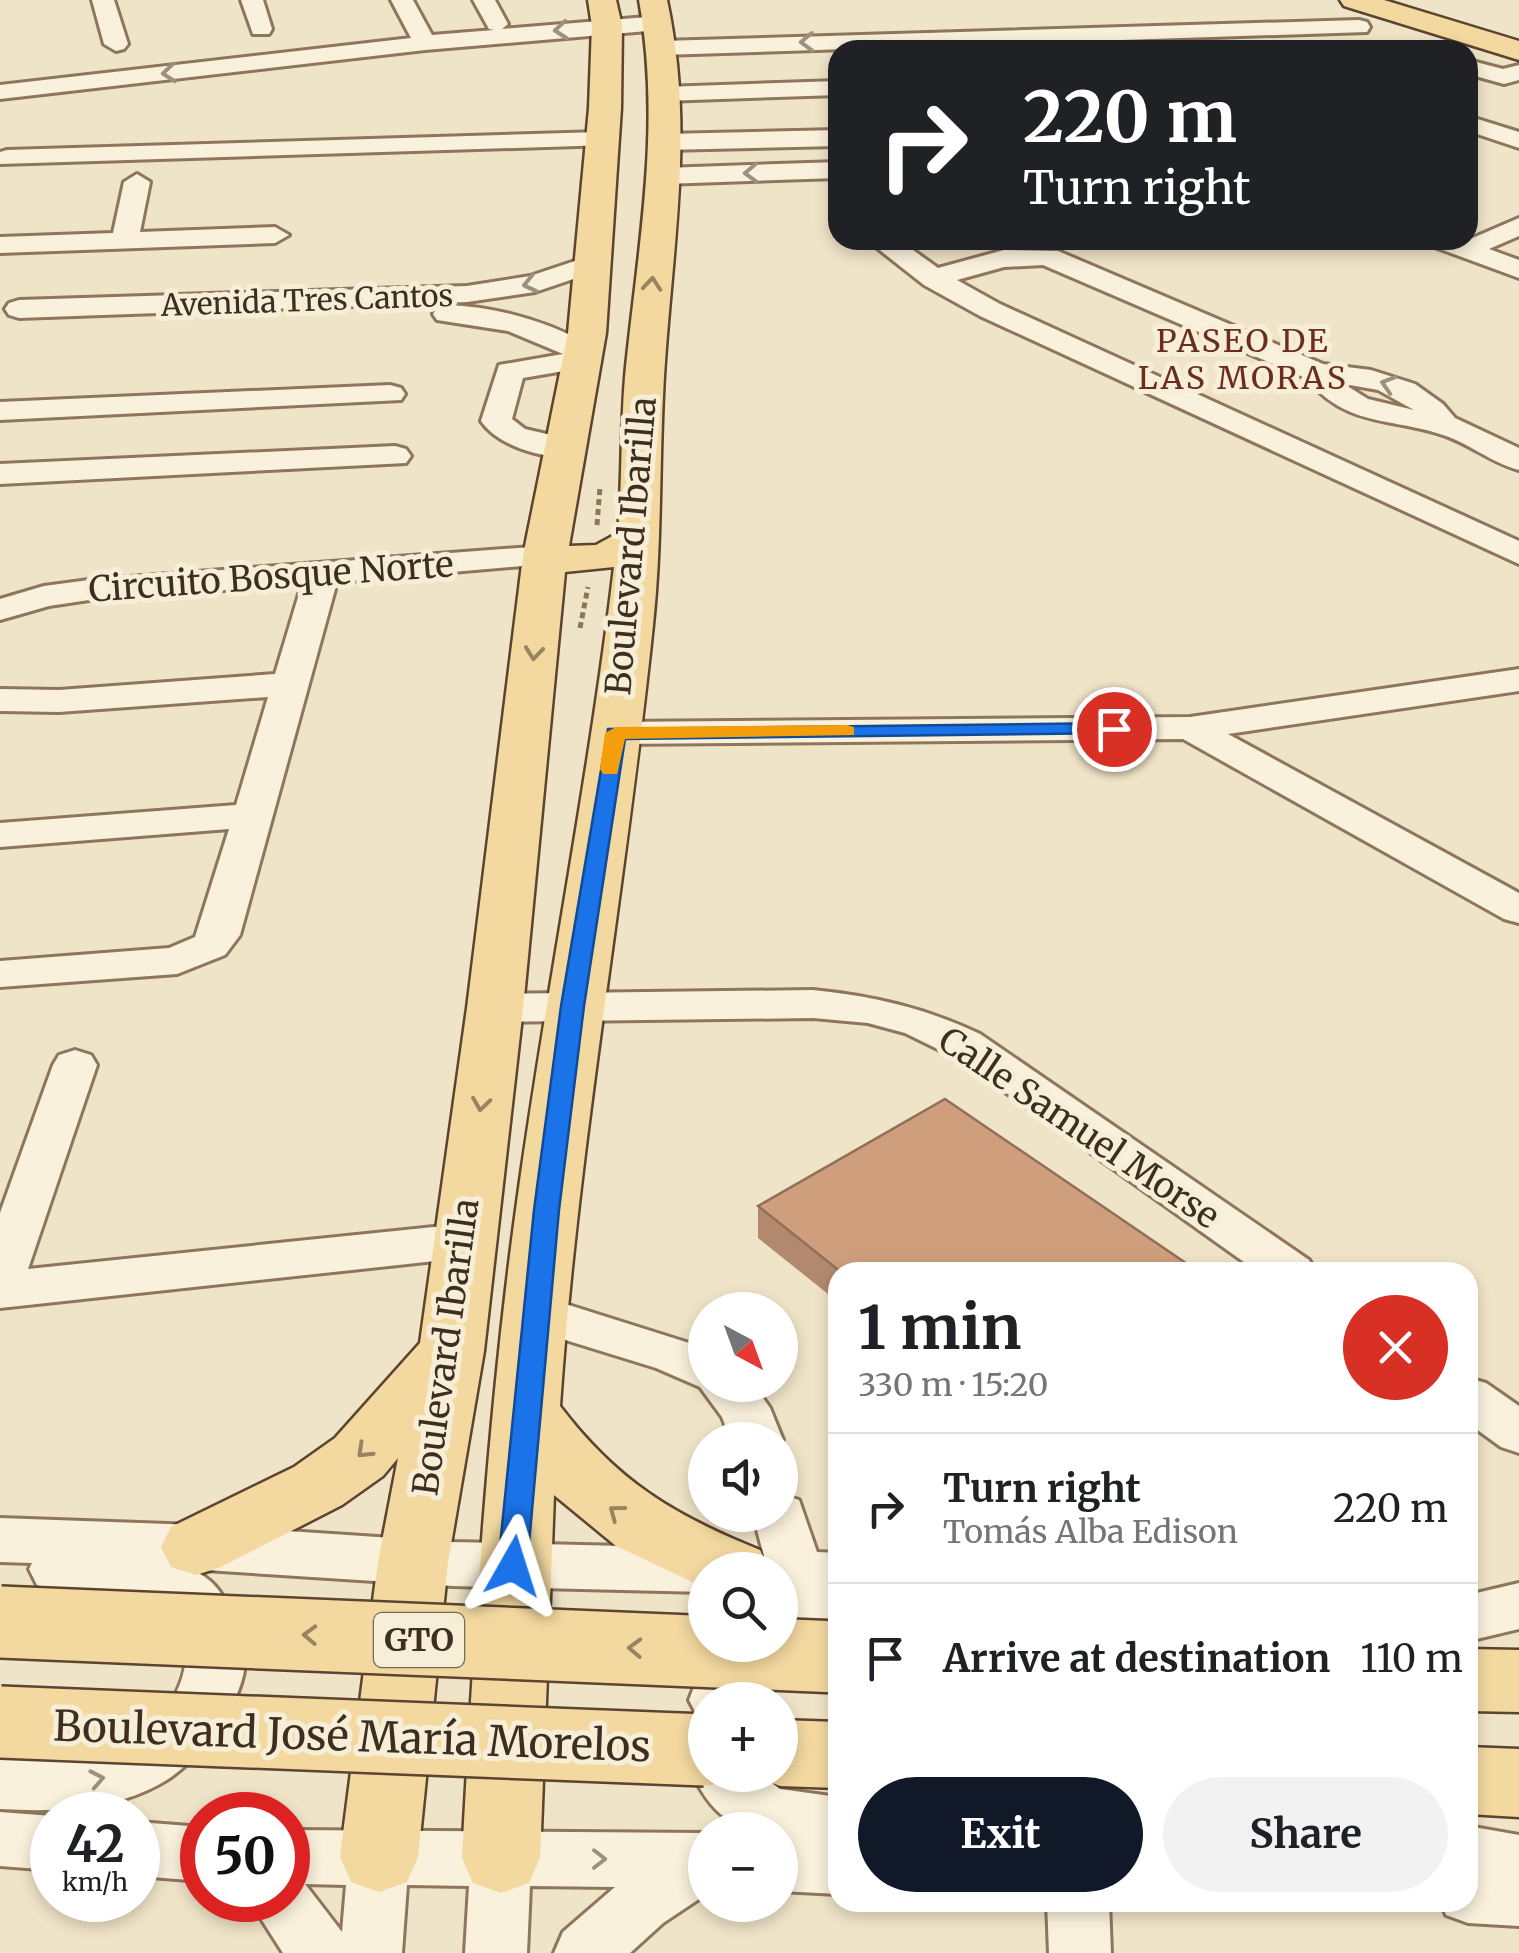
<!DOCTYPE html>
<html lang="en">
<head>
<meta charset="utf-8">
<style>
	body { margin:0; font-family:Merriweather,serif; background:#f2f2f2; color:#202124; height:100vh; display:flex; flex-direction:column; font-size:38px; white-space:nowrap }
	* { box-sizing:border-box; margin:0 }
	p { font-size:32px; color:#757577 }
	.icon { flex:none; width:55px; height:55px; fill:none; stroke:currentColor; stroke-width:2; stroke-linecap:round; stroke-linejoin:round }
	.map { position:relative; flex:1; overflow:hidden }
	.panel { position:absolute; left:828px; top:1262px; width:650px; height:650px; display:flex; flex-direction:column; background:#fff; border-radius:30px; box-shadow:0 5px 15px #0003 }
	.panel>* { flex:none }
	.banner { position:absolute; left:828px; top:40px; width:650px; height:210px; border-radius:30px; box-shadow:0 5px 15px #0003; background:#202124; color:#fff; overflow:hidden }
	.needle { width:65px; rotate:139deg }
	.controls { position:absolute; left:688px; top:1292px; display:grid; gap:20px }
	.controls a { display:grid; place-items:center; width:110px; height:110px; border-radius:50%; background:#fff; box-shadow:0 5px 15px #0003; font-size:50px }
	.speed { position:absolute; left:30px; top:1792px; display:flex; gap:20px; font-size:50px; font-weight:700; text-align:center }
	.speed>* { display:grid; place-content:center; width:130px; height:130px; border-radius:50%; background:#fff; box-shadow:0 5px 15px #0003; line-height:1 }
	.speed small { font-size:25px; font-weight:400 }
	.speed .limit { border:15px solid #d22; background:#fff; color:#111 }
	.pin { position:absolute; display:grid; place-items:center; width:85px; height:85px; color:#fff; margin:-42px; border:5px solid #fff; border-radius:50%; box-shadow:0 2px 10px #0007 }
	.me { position:absolute; width:110px; margin:-55px; rotate:6deg; stroke-linejoin:round; filter:drop-shadow(0 0 8px #0008) }
	.turn { display:flex; align-items:center; gap:35px; height:210px; padding:0 30px; font-size:45px }
	.turn .icon { width:130px; height:130px; stroke-width:2.5 }
	.turn b { display:block; font-size:70px; line-height:85px }
	.round { display:grid; place-items:center; flex:none; width:105px; height:105px; border-radius:52px; background:#f2f2f2 }
	.overview { display:flex; align-items:center; justify-content:space-between; height:170px; padding:0 30px }
	h1 { font-size:60px; font-weight:700; line-height:75px }
	.action { display:flex; gap:20px; margin-top:auto; padding:20px 30px }
	.action a { flex:1; height:115px; border-radius:60px; background:#111827; color:#fff; font-size:40px; font-weight:700; line-height:115px; text-align:center }
	.action a+a { background:#f2f2f2; color:#202124 }
	ul { padding:0; list-style:none }
	li { display:flex; align-items:center; gap:30px; height:150px; padding:0 30px; border-top:2px solid #e0e0e0 }
	li div { flex:1 }
	li b { display:block; font-size:38px }
	li em { font-style:normal }
	.map>svg:first-child { display:block }
	.lines { fill:none; stroke-linecap:round; stroke-linejoin:round }
	.minor-casing { stroke:#8d765c; stroke-width:6 }
	.major-casing { stroke:#5b4430; stroke-width:5 }
	.path { stroke:#8d765c; stroke-width:5; stroke-dasharray:6 4; stroke-linecap:butt }
	.minor { fill:#faf1dc; fill-rule:evenodd }
	.major { fill:#f3d9a0; fill-rule:evenodd }
	.major-bridge-casing { stroke:#5b4430; stroke-width:76; stroke-linecap:butt }
	.major-bridge { stroke:#f3d9a0; stroke-width:71 }
	.wall { fill:#b2896c }
	.building { fill:#cf9f7d; stroke:#916f58; stroke-width:2.5 }
	.oneway { stroke:#9c907e }
	.oneway2 { stroke:#988460 }
	.route { fill:#1a73e8; stroke:#114b97; stroke-width:2.5 }
	.slow { fill:#f59e0b }
	.labels { text-anchor:middle; dominant-baseline:central; stroke-width:10; stroke-linejoin:round; paint-order:stroke }
	.far-street-label { font-size:30px; fill:#3d2e20; stroke:#f7eed8 }
	.far-quarter-label { font-size:32px; letter-spacing:2.5px; fill:#6b2e1e; stroke:#f7eed8 }
	.shield { fill:#f7eed8; stroke:#756857; stroke-width:2.5 }
	.shield-label { font-size:32px; font-weight:bold; fill:#3d2e20 }
	.street-label { font-size:35px; fill:#3d2e20; stroke:#f7eed8 }
	.near-street-label { font-size:42px; fill:#3d2e20; stroke:#f7eed8 }
</style>
</head>
<body>
<div class="map">
<svg width="1519" height="1953" viewBox="0 0 1519 1953">
	<rect width="100%" height="100%" fill="#f0e4c8"/>
	<g class="lines">
		<defs>
			<g id="minor">
				<polygon points="92,0 114,0 128,44 124,49 116,51 104,44"/>
				<polygon points="241,0 263,0 272,29 269,34 253,34"/>
				<polygon points="391,0 413,0 432,35 494,30 489,29 473,0 495,0 508,24 502,29 659,16 670,23 659,30 425,50 0,99 0,85 411,38"/>
				<polygon points="1359,20 1367,22 1370,27 1367,32 662,55 650,48 662,41"/>
				<polygon points="1468,60 1503,69 1519,65 1519,80 1504,84 1468,74"/>
				<polygon points="838,81 838,95 664,101 652,94 664,87"/>
				<polygon points="1468,116 1519,132 1519,148 1468,131"/>
				<polygon points="838,130 838,146 665,150 652,142 665,134"/>
				<polygon points="600,132 609,135 613,140 609,145 0,164 0,152 7,150"/>
				<polygon points="838,162 838,178 664,184 651,176 664,168"/>
				<polygon points="137,174 150,182 140,232 275,227 289,235 275,243 0,253 0,237 113,233 124,182"/>
				<polygon points="1519,218 1519,236 1489,249 1519,260 1519,278 1432,246 1428,240 1468,240"/>
				<path d="M867 240H899L938 268 1004 250 1058 251 1323 364 1371 370 1415 384 1443 404 1455 418 1519 448V470C1491 463 1468 442 1440 434 1387 417 1347 427 1306 378L1043 265 1004 267 957 280 1000 304 1519 541V564L980 316 924 285ZM1344 384 1378 390 1414 410 1368 399Z"/>
				<polygon points="590,256 604,264 600,270 535,292 467,302 19,318 9,315 5,309 9,303 19,300 467,286 530,276"/>
				<path d="M447 305C500 307 548 322 594 347L599 353 593 366 523 378 512 419 525 429 577 441 582 448 577 455C548 462 498 446 481 421L499 365 563 354 508 331 437 320 433 314 437 308Z"/>
				<polygon points="390,385 401,388 405,394 401,400 0,420 0,402"/>
				<polygon points="395,446 406,449 411,456 406,463 0,484 0,464"/>
				<polygon points="545,546 557,549 562,556 557,563 337,582 240,935 225,955 177,974 0,987 0,961 169,948 195,937 229,829 0,847 0,823 236,805 268,697 59,712 0,711 0,689 59,690 275,674 302,584 89,600 49,606 0,620 0,599 44,586 89,580"/>
				<polygon points="1519,669 1519,691 1228,734 1519,893 1519,923 1504,919 1183,739 615,744 602,741 596,733 602,725 615,722 1190,717"/>
				<path d="M813 990C873 996 925 1008 980 1034L1309 1260 1316 1272H1258L1011 1096 948 1054 905 1033 868 1023 813 1018 495 1022 480 1018 473 1008 480 998 495 994Z"/>
				<polygon points="75,1050 91,1055 97,1065 28,1269 463,1224 480,1229 487,1241 480,1253 463,1258 0,1308 0,1213 53,1065 59,1055"/>
				<polygon points="537,1295 705,1348 705,1385 754,1385 770,1408 783,1440 780,1446 780,1440 731,1440 722,1417 700,1387 656,1368 520,1326 512,1313 520,1300"/>
				<polygon points="1468,1378 1486,1383 1519,1406 1519,1453 1501,1447 1468,1423"/>
				<polygon points="780,1494 799,1500 817,1552 838,1553 838,1632 814,1631 780,1643 780,1597 783,1595 780,1595 780,1570 754,1570 764,1556 753,1515 780,1515"/>
				<path d="M0 1518 196 1525 452 1542 709 1548 728 1554 736 1570H705V1592L452 1586 190 1569C212 1578 221 1591 231 1611 238 1624 244 1641 245 1656 247 1699 200 1760 165 1781 115 1811 56 1812 0 1809V1757C36 1759 79 1763 114 1750 158 1733 195 1683 184 1636 181 1623 176 1613 164 1606 126 1585 76 1598 37 1585L29 1569 32 1563 0 1562Z"/>
				<polygon points="1519,1583 1519,1629 1468,1641 1468,1595"/>
				<polygon points="717,1645 777,1645 747,1700 705,1700 705,1720 698,1717 689,1700 701,1669"/>
				<path d="M705 1756V1775H761L780 1789 838 1797V1894L780 1891V1830C734 1830 714 1818 693 1775Z"/>
				<polygon points="0,1812 52,1816 52,1870 0,1866"/>
				<polygon points="138,1822 202,1827 202,1881 138,1876"/>
				<polygon points="1468,1826 1519,1835 1519,1926 1468,1923 1446,1915 1441,1902 1468,1902"/>
				<path d="M288 1830 705 1833V1895L663 1923 630 1953H554L563 1932 615 1887 530 1886 527 1953H465L469 1886 407 1885 402 1953H283L249 1900H288ZM305 1884 346 1885 342 1932Z"/>
				<polygon points="1047,1902 1109,1902 1111,1953 1049,1953"/>
			</g>
			<g id="major">
				<path d="M588 0H616L622 26 621 108 606 333 569 546 596 545 618 533C623 474 620 416 627 357 640 236 661 121 639 0H667C695 130 672 246 664 376 659 459 662 542 653 625 626 886 578 1144 560 1406 617 1481 673 1515 760 1550L770 1570H705V1588L616 1546 554 1495 540 1858 529 1883 501 1893 473 1883 462 1858C474 1639 487 1420 517 1202 546 990 589 779 614 567L565 572 523 1008 484 1351 448 1562 418 1857 407 1882 379 1892 351 1882 340 1857 378 1562 398 1458 383 1476 342 1505 221 1567 196 1575 171 1567 161 1547 171 1527 294 1467 335 1438 420 1343 467 1008 523 556 568 333 589 108 592 26Z"/>
				<polygon points="1340,0 1384,0 1519,41 1519,60 1344,6"/>
				<polygon points="1468,1649 1519,1650 1519,1712 1468,1711"/>
				<polygon points="780,1720 838,1722 838,1788 780,1786 753,1776 780,1775"/>
				<polygon points="1468,1747 1519,1749 1519,1817 1468,1814"/>
			</g>
		</defs>
		<use href="#minor" class="minor-casing"/>
		<use href="#major" class="major-casing"/>
		<g class="path">
			<polyline points="597,525 600,487"/>
			<polyline points="580,628 588,587"/>
		</g>
		<use href="#minor" class="minor"/>
		<use href="#major" class="major"/>
		<defs>
			<g id="major-bridge">
				<polyline points="0,1622 838,1657"/>
				<polyline points="0,1722 705,1750"/>
			</g>
		</defs>
		<use href="#major-bridge" class="major-bridge-casing"/>
		<use href="#major-bridge" class="major-bridge"/>
	</g>
	<polygon class="wall" points="758,1206 1199,1272 838,1272 838,1302 758,1238"/>
	<polygon class="building" points="945,1099 1199,1272 841,1272 758,1206"/>
	<defs><path id="oneway-chevron" d="M-2-3.5L2.5 0L-2 3.5" fill="none" stroke-width="1.6" stroke-linecap="round" stroke-linejoin="round" transform="scale(2.5)"/></defs>
	<g class="oneway">
		<use href="#oneway-chevron" transform="translate(561 30) rotate(175)"/>
		<use href="#oneway-chevron" transform="translate(807 42) rotate(178)"/>
		<use href="#oneway-chevron" transform="translate(169 73) rotate(174)"/>
		<use href="#oneway-chevron" transform="translate(751 173) rotate(178)"/>
		<use href="#oneway-chevron" transform="translate(530 284) rotate(167)"/>
		<use href="#oneway-chevron" transform="translate(1388 384) rotate(-163)"/>
		<use href="#oneway-chevron" transform="translate(97 1779) rotate(-11)"/>
		<use href="#oneway-chevron" transform="translate(599 1859)"/>
	</g>
	<g class="oneway2">
		<use href="#oneway-chevron" transform="translate(652 284) rotate(-85)"/>
		<use href="#oneway-chevron" transform="translate(534 653) rotate(96)"/>
		<use href="#oneway-chevron" transform="translate(481 1104) rotate(98)"/>
		<use href="#oneway-chevron" transform="translate(364 1451) rotate(136)"/>
		<use href="#oneway-chevron" transform="translate(616 1512) rotate(-143)"/>
		<use href="#oneway-chevron" transform="translate(310 1635) rotate(-178)"/>
		<use href="#oneway-chevron" transform="translate(635 1648) rotate(-178)"/>
	</g>
	<polygon class="route" points="1114,723 1121,725 1121,733 625,739 584,1006 559,1210 527,1566 523,1575 513,1578 502,1575 498,1566 534,1210 561,1006 608,729"/>
	<polygon class="slow" points="847,725 854,727 854,735 625,739 617,774 603,774 600,769 605,733 616,727"/>
	<g class="labels">
		<g class="far-street-label">
			<text transform="translate(307 300) rotate(-2)">Avenida Tres Cantos</text>
		</g>
		<g class="far-quarter-label">
			<text x="1243" y="341">PASEO DE<tspan x="1243" dy="37">LAS MORAS</tspan></text>
		</g>
		<rect class="shield" x="374" y="1613" width="90" height="54" rx="8"/>
		<g class="shield-label">
			<text x="419" y="1640">GTO</text>
		</g>
		<g class="street-label">
			<text transform="translate(631 546) rotate(-85)">Boulevard Ibarilla</text>
			<text transform="translate(271 577) rotate(-4)">Circuito Bosque Norte</text>
			<text transform="translate(1079 1128) rotate(34)">Calle Samuel Morse</text>
			<text transform="translate(446 1347) rotate(-82)">Boulevard Ibarilla</text>
		</g>
		<g class="near-street-label">
			<text transform="translate(352 1736) rotate(2)">Boulevard José María Morelos</text>
		</g>
	</g>
</svg>
<div class="controls">
<a><svg class="needle" viewBox="-14 -14 28 28"><path d="M0-13l5 13h-10z" fill="#e53935"/><path d="M0 13l5-13h-10z" fill="#757577"/></svg></a>
<a><svg class="icon" aria-label="sound" viewBox="0 0 24 24"><path d="M4 9h4l5-4v14l-5-4H4zM17 9q2 3 0 6"/></svg></a>
<a><svg class="icon" aria-label="search" viewBox="0 0 24 24"><circle cx="10" cy="10" r="6"/><path d="M15 15l6 6"/></svg></a>
<a>+</a>
<a>−</a>
</div>
<div class="speed"><div>42<small>km/h</small></div><div class="limit">50</div></div>
<div class="pin" style="left:1114px;top:729px;background:#d93025"><svg class="icon" aria-label="arrive" viewBox="0 0 24 24"><path d="M6 21V4h12l-3 4 3 4H6"/></svg></div>
<svg class="me" style="left:513px;top:1566px" viewBox="-20 -20 40 40"><path d="M0-17L14 15 0 8-14 15z" fill="#1a73e8" stroke="#fff" stroke-width="4"/></svg>
<div class="banner">
<div class="turn"><svg class="icon" aria-label="right" viewBox="0 0 24 24"><path d="M7 20v-9h11M14 6l5 5-5 5"/></svg><div><b>220 m</b>Turn right</div></div>
</div>
<section class="panel">
<div class="overview"><div><h1>1 min</h1><p>330 m · 15:20</p></div><a class="round" style="background:#d93025;color:#fff"><svg class="icon" aria-label="close" viewBox="0 0 24 24"><path d="M6 6l12 12M18 6L6 18"/></svg></a></div>
<ul>
<li><svg class="icon" aria-label="right" viewBox="0 0 24 24"><path d="M7 20v-9h11M14 6l5 5-5 5"/></svg><div><b>Turn right</b><p>Tomás Alba Edison</p></div><em>220 m</em></li>
<li><svg class="icon" aria-label="arrive" viewBox="0 0 24 24"><path d="M6 21V4h12l-3 4 3 4H6"/></svg><div><b>Arrive at destination</b></div><em>110 m</em></li>
</ul>
<div class="action"><a>Exit</a><a>Share</a></div>
</section>
</div>
</body>
</html>
